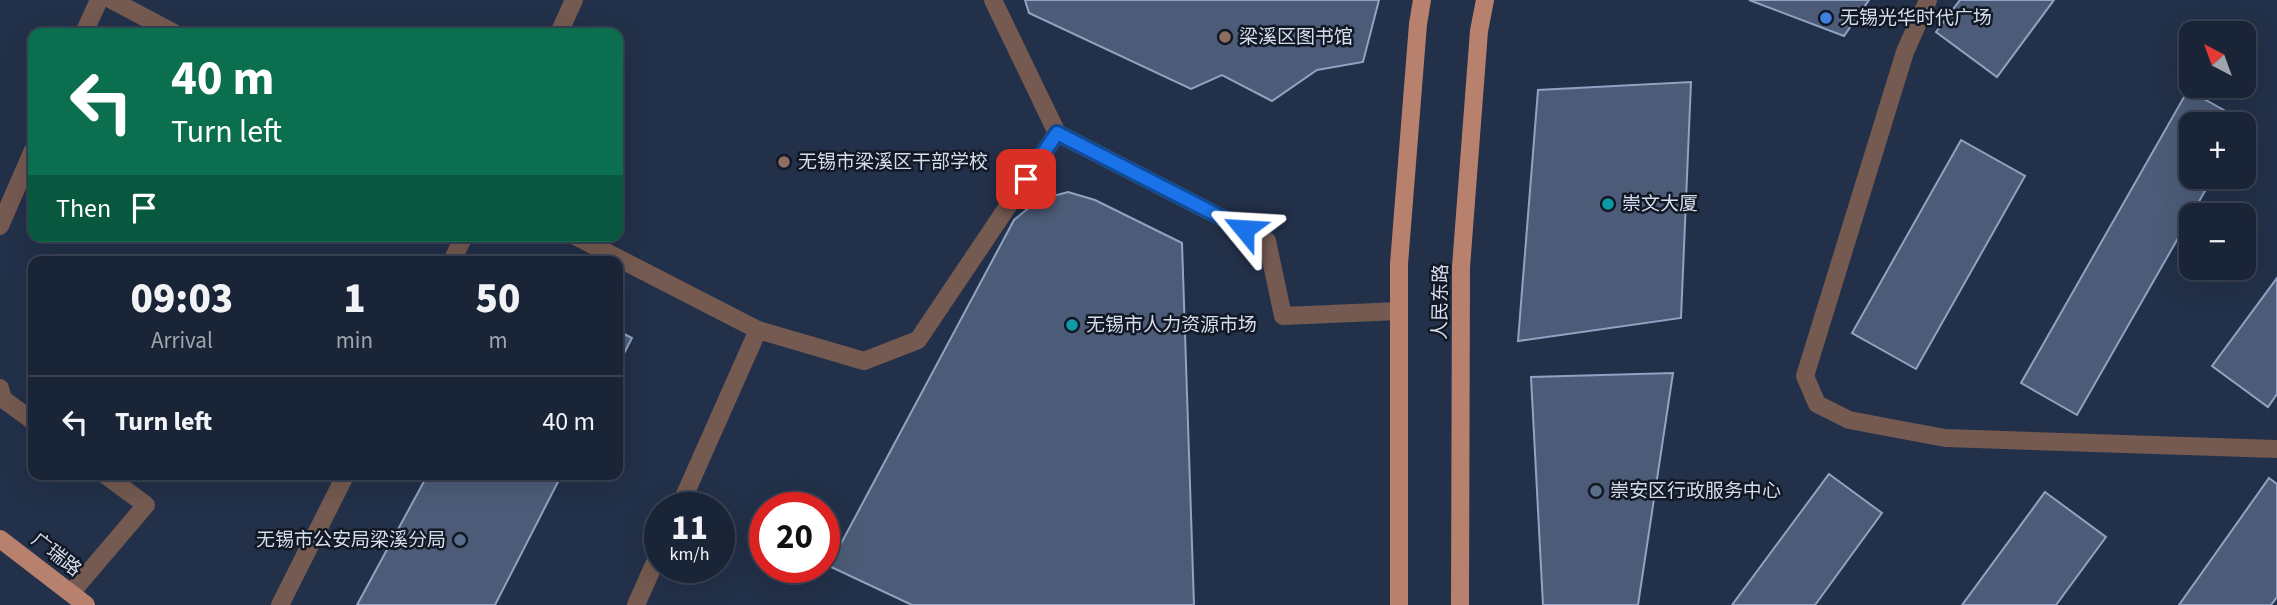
<!DOCTYPE html>
<html lang="en">
<head>
<meta charset="utf-8">
<style>
	body { margin:0; font-family:"Source Sans 3","Noto Sans SC",sans-serif; background:#232c3f; color:#f1f3f6; height:100vh; display:flex; flex-direction:column; font-size:26px; white-space:nowrap }
	* { box-sizing:border-box; margin:0 }
	p { font-size:23px; color:#9fa4ad }
	.icon { flex:none; width:38px; height:38px; fill:none; stroke:currentColor; stroke-width:2; stroke-linecap:round; stroke-linejoin:round }
	.map { position:relative; flex:1; overflow:hidden }
	.side { position:absolute; left:28px; top:256px; width:595px; height:224px; display:flex; flex-direction:column; background:#1a2437; border-radius:14px; box-shadow:0 7px 28px #0002,0 0 0 2px #384152 }
	.side>* { flex:none }
	.banner { position:absolute; left:28px; top:28px; width:595px; height:214px; border-radius:14px; box-shadow:0 7px 28px #0002,0 0 0 2px #384152; background:#0b6e4f; color:#fff; overflow:hidden }
	.needle { width:46px; rotate:319deg }
	.buttons { position:absolute; left:2179px; top:21px; display:grid; gap:14px }
	.buttons a { display:grid; place-items:center; width:77px; height:77px; border-radius:14px; background:#1a2437; box-shadow:0 7px 28px #0002,0 0 0 2px #384152; font-size:35px }
	.speed { position:absolute; left:644px; top:492px; display:flex; gap:14px; font-size:35px; font-weight:700; text-align:center }
	.speed>* { display:grid; place-content:center; width:91px; height:91px; border-radius:50%; background:#1a2437; box-shadow:0 7px 28px #0002,0 0 0 2px #384152; line-height:1 }
	.speed small { font-size:18px; font-weight:400 }
	.speed .limit { border:10px solid #d22; background:#fff; color:#111 }
	.pin { position:absolute; display:grid; place-items:center; width:60px; height:60px; color:#fff; margin:-30px; border-radius:14px; box-shadow:0 4px 10px #0006 }
	.me { position:absolute; width:77px; margin:-38px; rotate:297deg; stroke-linejoin:round; filter:drop-shadow(0 0 5px #0008) }
	.turn { display:flex; align-items:center; gap:24px; height:147px; padding:0 28px; font-size:32px }
	.turn .icon { width:91px; height:91px; stroke-width:2.5 }
	.turn b { display:block; font-size:49px; line-height:60px }
	.then { display:flex; align-items:center; height:66px; padding:0 28px; background:#0003; gap:14px; font-size:26px }
	.eta { display:flex; justify-content:space-evenly; align-items:center; height:119px; text-align:center }
	.eta b { font-size:42px; font-weight:800; line-height:49px }
	ul { padding:0; list-style:none }
	li { display:flex; align-items:center; gap:21px; height:91px; padding:0 28px; border-top:2px solid #384152 }
	li div { flex:1 }
	li b { display:block; font-size:26px }
	li em { font-style:normal }
	.map>svg:first-child { display:block }
	.building { fill:#4c5c78; stroke:#91a2c2; stroke-width:2 }
	.lines { fill:none; stroke-linecap:round; stroke-linejoin:round }
	.minor { stroke:#745a50; stroke-width:18 }
	.major { stroke:#b7816e; stroke-width:18 }
	.route-casing { stroke:#114b97; stroke-width:18 }
	.route { stroke:#1a73e8; stroke-width:12 }
	.shop-dot { fill:#3f7fe0; stroke:#121824; stroke-width:2.5 }
	.education-dot { fill:#8d6e63; stroke:#121824; stroke-width:2.5 }
	.culture-dot { fill:#0f9aa8; stroke:#121824; stroke-width:2.5 }
	.service-dot { fill:#5c6f8a; stroke:#121824; stroke-width:2.5 }
	.labels { text-anchor:middle; dominant-baseline:central; stroke-width:5; stroke-linejoin:round; paint-order:stroke }
	.poi-label { font-size:19px; fill:#d4ddee; stroke:#121824; text-anchor:start }
	.street-label { font-size:19px; fill:#d4ddee; stroke:#121824 }
</style>
</head>
<body>
<div class="map">
<svg width="2277" height="605" viewBox="0 0 2277 605">
	<rect width="100%" height="100%" fill="#223049"/>
	<g class="building">
		<polygon points="1025,0 1379,0 1363,62 1317,70 1272,101 1222,75 1191,89 1029,13"/>
		<polygon points="1749,0 1869,0 1844,36"/>
		<polygon points="1960,0 2054,0 1997,77 1936,32"/>
		<polygon points="1691,82 1681,318 1518,341 1538,90"/>
		<polygon points="2188,90 2245,122 2244,124 2191,124 2191,177 2213,177 2077,415 2021,383"/>
		<polygon points="1961,140 2025,176 1916,369 1852,333"/>
		<polygon points="1068,192 1095,200 1182,243 1194,605 912,605 829,566 1014,220 1038,200"/>
		<polygon points="2277,278 2277,394 2268,407 2212,366"/>
		<polygon points="618,331 632,338 618,365"/>
		<polygon points="1673,373 1638,605 1543,605 1531,377"/>
		<polygon points="428,474 562,474 495,605 357,605"/>
		<polygon points="1829,474 1882,513 1815,605 1732,605"/>
		<polygon points="2269,478 2277,484 2277,597 2271,605 2179,605"/>
		<polygon points="2045,492 2106,537 2056,605 1962,605"/>
	</g>
	<g class="lines">
		<g class="minor">
			<polyline points="112,0 174,33"/>
			<polyline points="993,0 1057,133"/>
			<polyline points="1928,0 1905,52 1805,376 1817,404 1849,420 1945,438 2277,449"/>
			<polyline points="84,33 99,0"/>
			<polyline points="559,33 574,0"/>
			<polyline points="0,226 33,150"/>
			<polyline points="575,236 758,330 864,361 918,340 1057,133 1267,241 1283,316 1399,311"/>
			<polyline points="452,261 464,236"/>
			<polyline points="0,388 3,399 33,421"/>
			<polyline points="679,508 758,330"/>
			<polyline points="71,593 146,505 104,474"/>
			<polyline points="280,605 346,474"/>
			<polyline points="636,605 660,551"/>
		</g>
		<g class="major">
			<polyline points="0,539 86,605"/>
			<polyline points="1399,605 1399,264 1418,24 1422,0"/>
			<polyline points="1460,605 1461,267 1479,31 1485,0"/>
		</g>
	</g>
	<g class="lines">
		<defs>
			<polyline id="route" points="1026,179 1057,133 1244,229"/>
		</defs>
		<use href="#route" class="route-casing"/>
		<use href="#route" class="route"/>
	</g>
	<circle class="shop-dot" cx="1826" cy="18" r="7"/>
	<g class="education-dot">
		<circle cx="1225" cy="37" r="7"/>
		<circle cx="784" cy="162" r="7"/>
	</g>
	<g class="culture-dot">
		<circle cx="1608" cy="204" r="7"/>
		<circle cx="1072" cy="325" r="7"/>
	</g>
	<g class="service-dot">
		<circle cx="1596" cy="491" r="7"/>
		<circle cx="460" cy="540" r="7"/>
	</g>
	<g class="labels">
		<g class="poi-label">
			<text x="1840" y="18">无锡光华时代广场</text>
			<text x="1239" y="37">梁溪区图书馆</text>
			<text x="798" y="162">无锡市梁溪区干部学校</text>
			<text x="1622" y="204">崇文大厦</text>
			<text x="1086" y="325">无锡市人力资源市场</text>
			<text x="1610" y="491">崇安区行政服务中心</text>
			<text x="446" y="540" text-anchor="end">无锡市公安局梁溪分局</text>
		</g>
		<g class="street-label">
			<text transform="translate(1441 302) rotate(-89)">人民东路</text>
			<text transform="translate(56 555) rotate(38)">广瑞路</text>
		</g>
	</g>
</svg>
<div class="buttons">
<a><svg class="needle" viewBox="-14 -14 28 28"><path d="M0-13l5 13h-10z" fill="#e53935"/><path d="M0 13l5-13h-10z" fill="#9fa4ad"/></svg></a>
<a>+</a>
<a>−</a>
</div>
<div class="speed"><div>11<small>km/h</small></div><div class="limit">20</div></div>
<div class="pin" style="left:1026px;top:179px;background:#d93025"><svg class="icon" aria-label="arrive" viewBox="0 0 24 24"><path d="M6 21V4h12l-3 4 3 4H6"/></svg></div>
<svg class="me" style="left:1244px;top:229px" viewBox="-20 -20 40 40"><path d="M0-17L14 15 0 8-14 15z" fill="#1a73e8" stroke="#fff" stroke-width="4"/></svg>
<div class="banner">
<div class="turn"><svg class="icon" aria-label="left" viewBox="0 0 24 24"><path d="M17 20v-9H6M10 6l-5 5 5 5"/></svg><div><b>40 m</b>Turn left</div></div>
<div class="then">Then<svg class="icon" aria-label="arrive" viewBox="0 0 24 24"><path d="M6 21V4h12l-3 4 3 4H6"/></svg></div>
</div>
<section class="side">
<div class="eta">
<div><b>09:03</b><p>Arrival</p></div>
<div><b>1</b><p>min</p></div>
<div><b>50</b><p>m</p></div>
</div>
<ul>
<li><svg class="icon" aria-label="left" viewBox="0 0 24 24"><path d="M17 20v-9H6M10 6l-5 5 5 5"/></svg><div><b>Turn left</b></div><em>40 m</em></li>
</ul>
</section>
</div>
</body>
</html>
